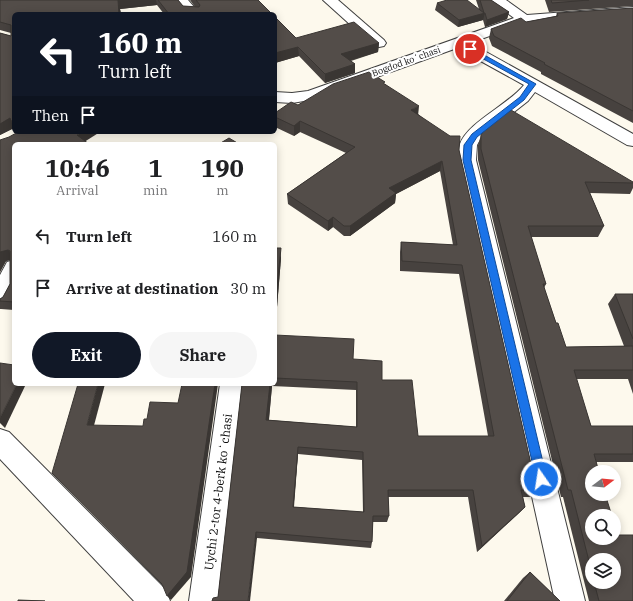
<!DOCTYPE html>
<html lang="en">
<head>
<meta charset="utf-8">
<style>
	body { margin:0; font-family:"IBM Plex Serif",serif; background:#f6f6f6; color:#202124; height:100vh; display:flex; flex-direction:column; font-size:15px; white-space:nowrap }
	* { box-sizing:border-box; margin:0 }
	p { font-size:13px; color:#757577 }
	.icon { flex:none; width:22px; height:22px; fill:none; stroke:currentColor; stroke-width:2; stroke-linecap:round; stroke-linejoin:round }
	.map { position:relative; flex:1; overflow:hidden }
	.sheet { position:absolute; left:12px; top:142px; width:265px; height:244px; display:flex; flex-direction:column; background:#fff; border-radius:6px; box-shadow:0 2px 10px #0003 }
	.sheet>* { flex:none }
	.hud { position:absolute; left:12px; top:12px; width:265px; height:122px; border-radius:6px; box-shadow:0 2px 10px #0003; background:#111827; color:#fff; overflow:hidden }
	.needle { width:26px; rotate:74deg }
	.tools { position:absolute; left:585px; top:465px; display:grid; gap:8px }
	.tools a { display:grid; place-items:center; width:36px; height:36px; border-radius:50%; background:#fff; box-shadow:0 2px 10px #0003; font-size:20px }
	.pin { position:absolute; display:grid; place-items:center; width:34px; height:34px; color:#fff; margin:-17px; border:2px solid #fff; border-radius:50%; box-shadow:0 1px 4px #0007 }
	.me { position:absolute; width:44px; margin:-22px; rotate:347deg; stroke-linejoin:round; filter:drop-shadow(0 0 3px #0008) }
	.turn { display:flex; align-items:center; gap:14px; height:84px; padding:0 20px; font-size:18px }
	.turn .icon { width:52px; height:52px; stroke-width:2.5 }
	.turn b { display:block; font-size:28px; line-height:34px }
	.then { display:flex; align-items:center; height:38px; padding:0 20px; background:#0003; gap:8px; font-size:15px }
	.eta { display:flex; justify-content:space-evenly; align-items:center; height:68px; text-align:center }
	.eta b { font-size:24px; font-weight:700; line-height:28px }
	.action { display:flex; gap:8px; margin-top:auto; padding:8px 20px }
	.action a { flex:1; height:46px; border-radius:24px; background:#111827; color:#fff; font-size:16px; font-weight:700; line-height:46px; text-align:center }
	.action a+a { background:#f6f6f6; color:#202124 }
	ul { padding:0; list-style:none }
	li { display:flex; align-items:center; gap:12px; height:52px; padding:0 20px }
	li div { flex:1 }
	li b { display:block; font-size:15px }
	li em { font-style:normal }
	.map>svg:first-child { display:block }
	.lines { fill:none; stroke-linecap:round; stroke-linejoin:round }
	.street-casing { stroke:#3f3f3f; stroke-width:2 }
	.street { fill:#fff; fill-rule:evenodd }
	.wall { fill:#47423f; fill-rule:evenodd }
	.shaded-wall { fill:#3a3633 }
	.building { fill:#534d49; stroke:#3a3633; fill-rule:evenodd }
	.route { fill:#1a73e8; stroke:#114b97 }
	.labels { text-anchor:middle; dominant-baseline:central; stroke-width:4; stroke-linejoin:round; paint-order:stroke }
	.far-street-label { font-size:9px; fill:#0c0c0c; stroke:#fff }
	.near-street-label { font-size:12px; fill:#0c0c0c; stroke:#fff }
</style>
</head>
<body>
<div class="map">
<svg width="633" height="601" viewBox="0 0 633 601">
	<rect width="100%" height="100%" fill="#fdf9ed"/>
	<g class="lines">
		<defs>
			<g id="street">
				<polygon points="174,0 188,0 200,14 186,14"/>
				<polygon points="323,0 338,0 384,40 386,43 384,46 379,47 374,46"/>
				<path d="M490 0H506L527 15 633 7V15L526 23 470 43 633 134V146L627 145 535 92 528 101 481 138 477 145 476 160 585 601H555L458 160C458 155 458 149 460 144 468 122 508 105 524 85L457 48 316 99 292 103 275 102V92L292 93 308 91 514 18Z"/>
				<polygon points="14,260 14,292 8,305 0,308 0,275 7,262"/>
				<polygon points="220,384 244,384 219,601 189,601"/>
				<polygon points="0,429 9,432 166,590 170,601 134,601 0,459"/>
			</g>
		</defs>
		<use href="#street" class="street-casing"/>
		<use href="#street" class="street"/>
	</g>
	<g class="wall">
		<polygon points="0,0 178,0 183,6 195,7 190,0 258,0 272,14 164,14 157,5 120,9 121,14 14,14 14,128 0,135 0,33 11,36 11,33 0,30"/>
		<polygon points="476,0 491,0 509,12 507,19 485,27 483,20 458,27 435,10 437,3 479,9"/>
		<polygon points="545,0 633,0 633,6 549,12"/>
		<polygon points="633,8 633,123 541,74 541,72 492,46 489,38 491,29 556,16 557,13"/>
		<polygon points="275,17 296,38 379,43 378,52 351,61 355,64 355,73 325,83 299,56 275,63"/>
		<path d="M385 84 418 114 459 150 537 490 531 497H523L525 507 519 513 477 552 468 497H388L389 516 387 522H373L372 542 371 548 257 538 218 597 242 384H275V335L353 359 382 380 418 436H488L459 274 400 271V252L401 242 453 245 440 171 396 194 395 203 350 236H344L333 227 328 231 288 204 287 194 346 153 300 132 294 136 275 127V113L298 105ZM272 386 356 390V427L269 420ZM298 454 362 460 363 512 294 507Z"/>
		<path d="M481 135 633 182V188L630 194 590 193 604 226 598 237H531L546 284 544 288 556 323 566 347 624 346 608 304 615 294H633V394L628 379H576L591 426H633V462H596L633 601H589L563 497H561L478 160V145ZM592 560 614 582H592Z"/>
		<polygon points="0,140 14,144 14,310 1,309 0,309 0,299 3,297 10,284 10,260 6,261 0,272"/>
		<polygon points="275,248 281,258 277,307 275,307"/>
		<polygon points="530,572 560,601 504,601 523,578"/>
	</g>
	<g class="shaded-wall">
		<polygon points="118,0 156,0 157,5 120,9 121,14 119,14"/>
		<polygon points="509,12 507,19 485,27 487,20"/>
		<polygon points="485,13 483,20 458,27 459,20"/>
		<polygon points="379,43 378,52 341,63 341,54"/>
		<polygon points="298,47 299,56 275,63 275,53"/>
		<polygon points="355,64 355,73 325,83 325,74"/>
		<polygon points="419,106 418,116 411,110"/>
		<polygon points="10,118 14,128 0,135 0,124"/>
		<polygon points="300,121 300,132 294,136 294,126"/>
		<polygon points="82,132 100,132 81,144 77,135"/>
		<polygon points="442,161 440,171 396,194 395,203 350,236 350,226 389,188"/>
		<polygon points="333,217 333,227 328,231 328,221"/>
		<polygon points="281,248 281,258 277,307 276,297"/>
		<polygon points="8,250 14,259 6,261 0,272 0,252"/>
		<polygon points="17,384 26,384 5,428 0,423 0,418"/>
		<polygon points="98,384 105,384 92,433 87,425"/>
		<polygon points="215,384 218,384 191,577 171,600 167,596"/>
		<polygon points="270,384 272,384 272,386 268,428 266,420"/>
		<polygon points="298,447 298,454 293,513 293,507"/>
		<polygon points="525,507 519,513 477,552 482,546"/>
		<polygon points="256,532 257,538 250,601 248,601"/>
	</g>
	<g class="building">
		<polygon points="0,0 120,0 118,0 119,14 14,14 14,121 11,121 10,118 0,124 0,33 11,36 11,25 0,22"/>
		<polygon points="158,0 178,0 183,6 199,7 200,5 196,0 258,0 272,14 169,14"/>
		<polygon points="447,0 467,0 484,13 480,0 491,0 509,12 487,20 485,13 459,20 437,3"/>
		<polygon points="551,0 589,0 552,3"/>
		<polygon points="633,8 633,111 544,64 545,63 494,36 491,29 521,18 526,22 558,16 557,13"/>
		<polygon points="275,17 296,38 354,22 379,43 341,54 355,64 325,74 298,47 275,53"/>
		<path d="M369 72 385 82 383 83 419 106 411 110 450 136H460L459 150 537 490H521L525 507 482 546 473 490H388L389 516H373L372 542 256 532 248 601H212L213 598 218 597 242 384H270L266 420 357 427V382L275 378V335L354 339 353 359 382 361V380H412L418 436H494L462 265 402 261 401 242 457 245 442 161 389 188 396 193 350 226H344L333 217 328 221 287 194 355 147 300 121 294 126 275 117V113L291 102 298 105 333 84ZM298 447 363 452 364 512 293 507Z"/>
		<polygon points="511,110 633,182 633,183 585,182 604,226 528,226 546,284 543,284 556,323 558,323 566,347 633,346 633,370 574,370 591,426 633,426 633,454 594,454 599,472 592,472 592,494 605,494 612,516 592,516 592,538 614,538 614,524 617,535 633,535 633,601 599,601 594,582 614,582 614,560 592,560 592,573 571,490 568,490 481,149 481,135 485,128"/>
		<polygon points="18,132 82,132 77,135 89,144 14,144 14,302 0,301 0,299 3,297 10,284 10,251 8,250 0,252 0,140 9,137"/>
		<polygon points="229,138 239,144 219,144"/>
		<polygon points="275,248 281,248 276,297 275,297"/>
		<polygon points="615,294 633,294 633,339"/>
		<polygon points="0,363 14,365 14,384 17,384 0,418"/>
		<polygon points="78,384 98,384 87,425 143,426 144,419 147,419 150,402 178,403 182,384 215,384 187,572 167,596 162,584 52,473"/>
		<polygon points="530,572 560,601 507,601"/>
		<polygon points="18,600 45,601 18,601"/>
	</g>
	<polygon class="route" points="470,47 536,84 524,100 477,137 472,145 471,160 547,479 545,483 541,485 537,483 536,479 463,160 464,145 472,134 520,97 529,84 467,50 467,49"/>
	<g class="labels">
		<g class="far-street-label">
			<text transform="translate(406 61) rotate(-20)">Bogdod koʻchasi</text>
		</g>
		<g class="near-street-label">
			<text transform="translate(218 492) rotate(-83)">Uychi 2-tor 4-berk koʻchasi</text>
		</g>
	</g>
</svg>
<div class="tools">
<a><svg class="needle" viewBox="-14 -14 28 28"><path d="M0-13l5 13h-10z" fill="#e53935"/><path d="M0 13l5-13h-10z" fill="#757577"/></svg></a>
<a><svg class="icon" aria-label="search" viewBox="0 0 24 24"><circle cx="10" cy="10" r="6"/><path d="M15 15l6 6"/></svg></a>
<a><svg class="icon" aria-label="layers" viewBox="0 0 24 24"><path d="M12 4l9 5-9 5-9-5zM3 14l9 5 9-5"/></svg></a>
</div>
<div class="pin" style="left:470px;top:49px;background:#d93025"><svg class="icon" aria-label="arrive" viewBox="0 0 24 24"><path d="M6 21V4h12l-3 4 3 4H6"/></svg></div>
<svg class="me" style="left:541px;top:479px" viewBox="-20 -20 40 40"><circle r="17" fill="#1a73e8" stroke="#fff" stroke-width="3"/><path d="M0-11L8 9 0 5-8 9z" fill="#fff"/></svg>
<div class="hud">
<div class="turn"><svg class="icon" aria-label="left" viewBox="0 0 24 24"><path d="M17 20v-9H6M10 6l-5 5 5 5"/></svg><div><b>160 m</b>Turn left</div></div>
<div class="then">Then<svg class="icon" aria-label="arrive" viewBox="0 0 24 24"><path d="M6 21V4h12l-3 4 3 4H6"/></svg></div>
</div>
<section class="sheet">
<div class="eta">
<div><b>10:46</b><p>Arrival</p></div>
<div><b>1</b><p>min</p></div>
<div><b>190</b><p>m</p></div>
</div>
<ul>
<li><svg class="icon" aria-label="left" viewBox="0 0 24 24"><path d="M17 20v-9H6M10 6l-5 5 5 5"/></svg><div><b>Turn left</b></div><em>160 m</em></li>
<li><svg class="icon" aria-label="arrive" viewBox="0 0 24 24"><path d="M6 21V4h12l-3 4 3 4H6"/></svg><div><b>Arrive at destination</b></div><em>30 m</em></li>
</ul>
<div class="action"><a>Exit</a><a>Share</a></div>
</section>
</div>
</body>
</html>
